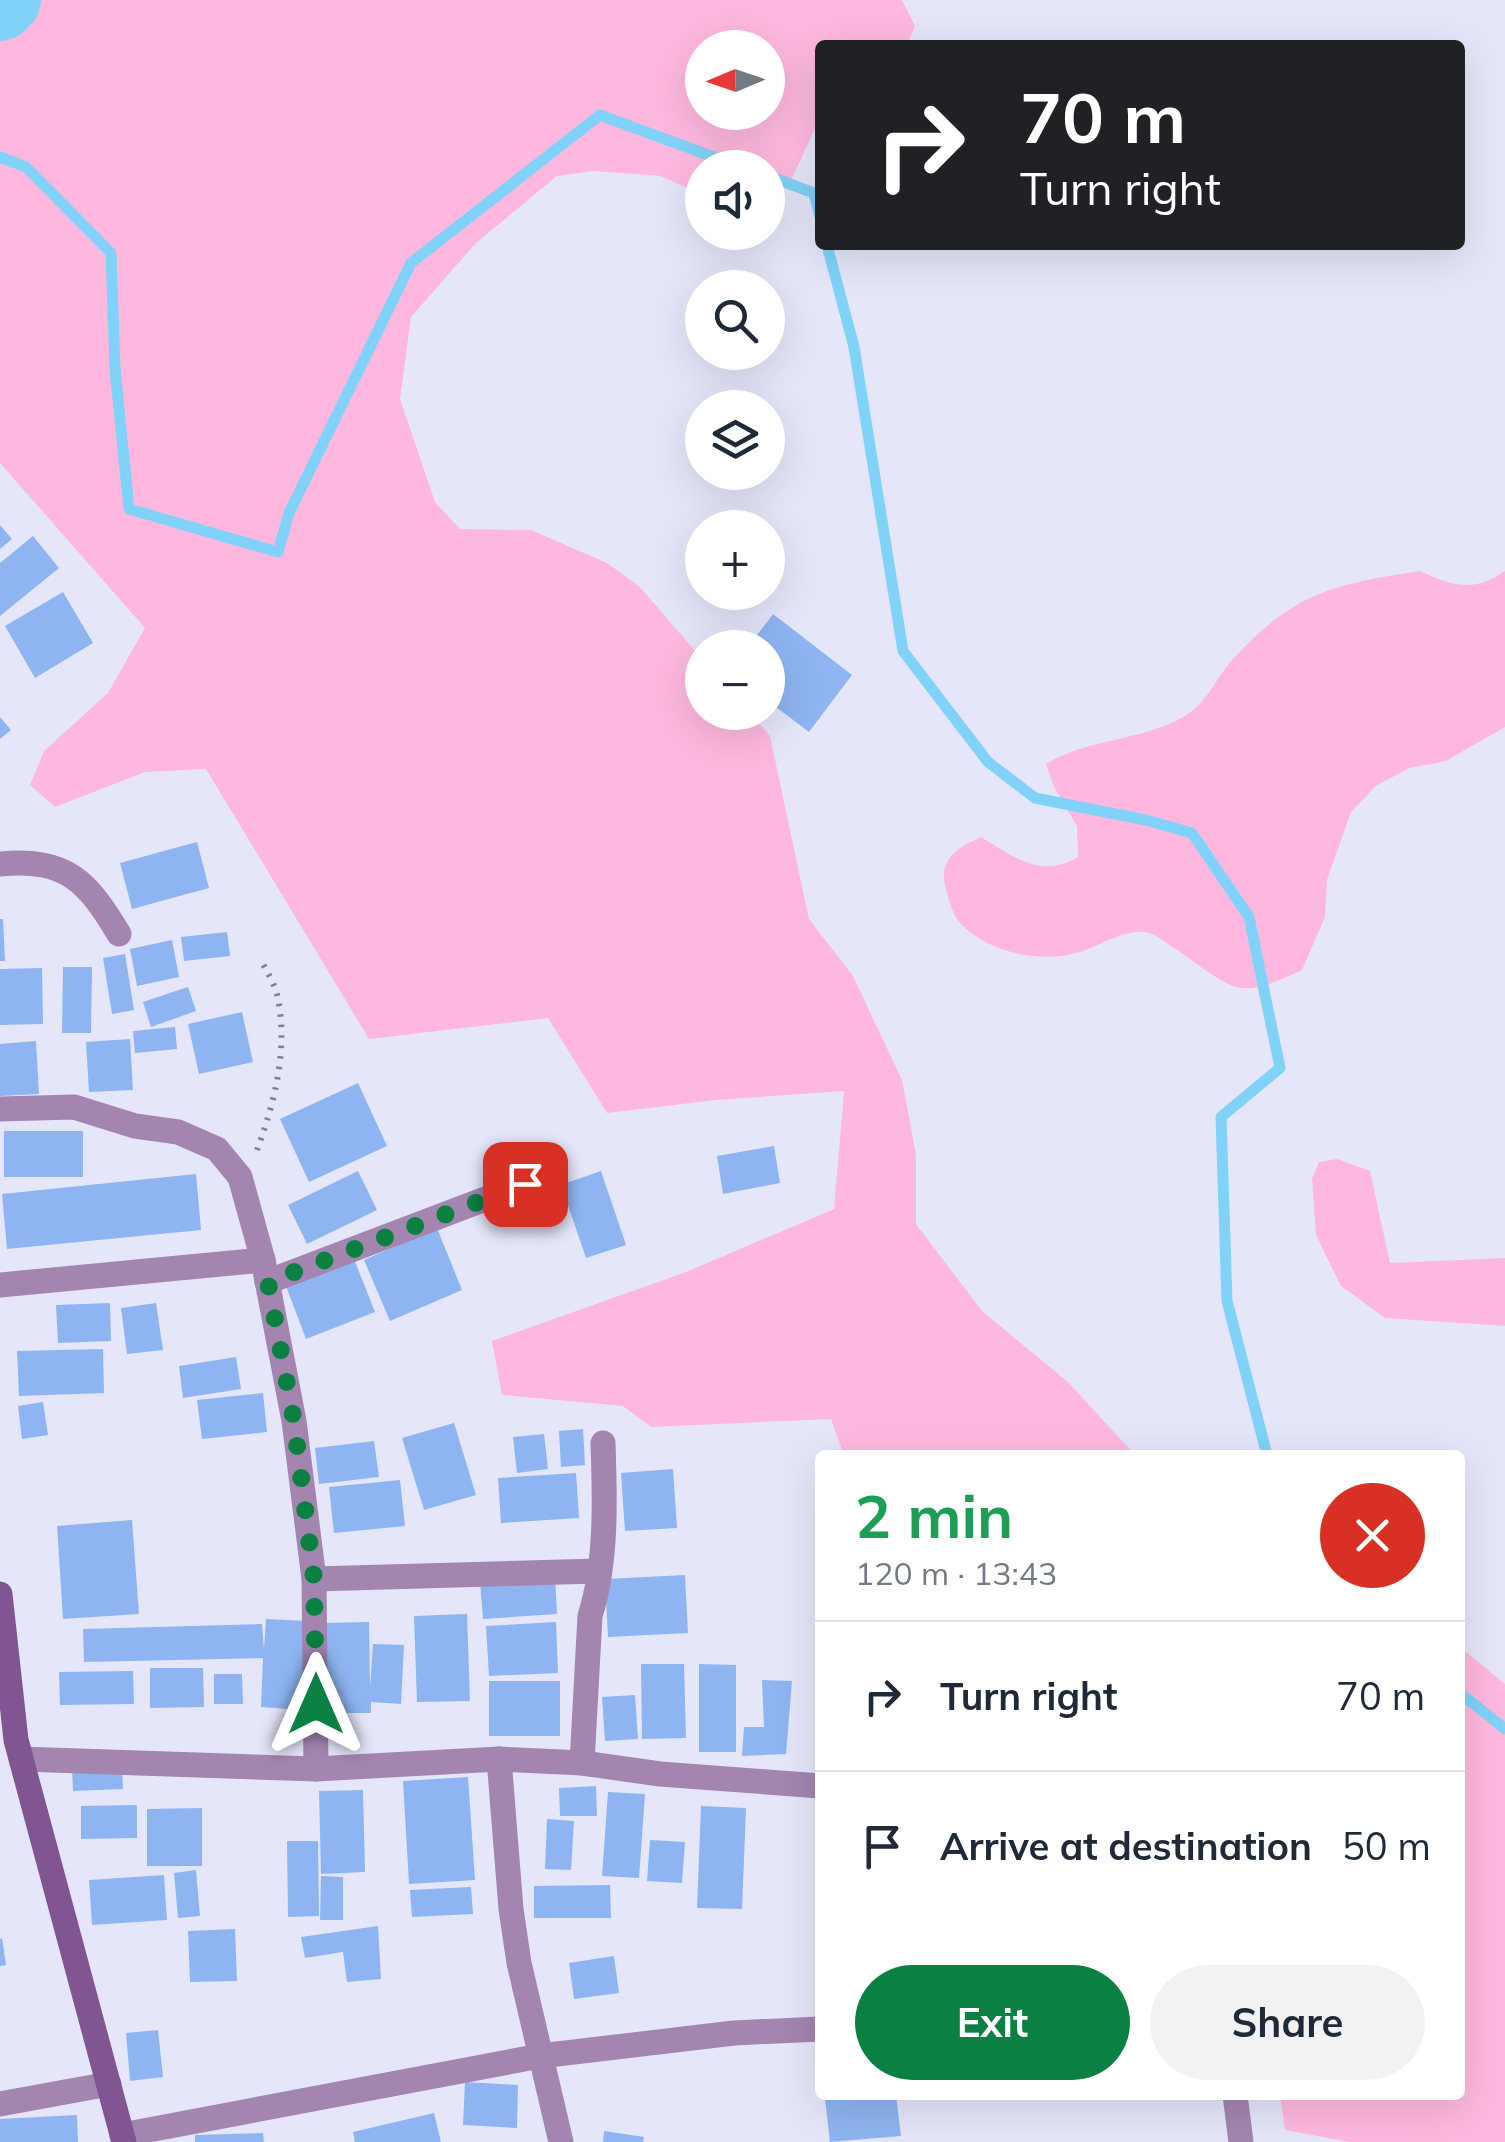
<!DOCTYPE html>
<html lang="en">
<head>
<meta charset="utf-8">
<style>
	body { margin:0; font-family:Mulish,sans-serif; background:#f2f2f3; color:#1f2937; height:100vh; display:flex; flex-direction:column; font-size:38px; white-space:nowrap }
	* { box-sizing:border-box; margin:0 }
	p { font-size:32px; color:#747a83 }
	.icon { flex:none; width:55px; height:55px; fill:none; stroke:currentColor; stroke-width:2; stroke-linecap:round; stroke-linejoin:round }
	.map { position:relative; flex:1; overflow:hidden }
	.drawer { position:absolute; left:815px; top:1450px; width:650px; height:650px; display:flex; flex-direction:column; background:#fff; border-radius:10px; box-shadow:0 10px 40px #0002 }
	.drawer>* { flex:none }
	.guide { position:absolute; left:815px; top:40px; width:650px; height:210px; border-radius:10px; box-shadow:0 10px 40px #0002; background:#202124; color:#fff; overflow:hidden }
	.needle { width:65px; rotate:268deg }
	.buttons { position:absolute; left:685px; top:30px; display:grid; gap:20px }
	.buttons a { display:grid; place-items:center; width:100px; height:100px; border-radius:50%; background:#fff; box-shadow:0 10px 40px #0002; font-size:50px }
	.pin { position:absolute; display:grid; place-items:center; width:85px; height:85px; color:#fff; margin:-42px; border-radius:20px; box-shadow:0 5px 15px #0006 }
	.me { position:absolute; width:110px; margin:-55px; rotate:0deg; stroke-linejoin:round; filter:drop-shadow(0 0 8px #0008) }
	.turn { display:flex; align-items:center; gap:35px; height:210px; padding:0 40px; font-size:45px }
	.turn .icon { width:130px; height:130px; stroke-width:2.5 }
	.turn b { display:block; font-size:70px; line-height:85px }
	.round { display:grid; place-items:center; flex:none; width:105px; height:105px; border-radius:52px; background:#f2f2f3 }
	.summary { display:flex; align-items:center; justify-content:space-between; height:170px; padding:0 40px }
	h1 { font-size:60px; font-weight:700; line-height:75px; color:#1e9e55 }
	.cta { display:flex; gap:20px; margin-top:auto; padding:20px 40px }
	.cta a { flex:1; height:115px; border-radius:60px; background:#0b8043; color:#fff; font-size:40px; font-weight:700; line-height:115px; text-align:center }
	.cta a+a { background:#f2f2f3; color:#1f2937 }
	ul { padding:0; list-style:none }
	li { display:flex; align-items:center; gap:30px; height:150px; padding:0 40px; border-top:2px solid #e0e1e3 }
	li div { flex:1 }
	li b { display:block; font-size:38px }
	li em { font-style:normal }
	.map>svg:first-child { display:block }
	.green { fill:#feb8df; fill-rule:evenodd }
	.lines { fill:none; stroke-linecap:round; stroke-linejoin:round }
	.stream { stroke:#81d2f8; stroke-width:11 }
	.river { stroke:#81d2f8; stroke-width:70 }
	.building { fill:#8eb5f1 }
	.path { stroke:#80808f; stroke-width:6; stroke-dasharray:2.5 8; stroke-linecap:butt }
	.street { stroke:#a485b0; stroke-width:25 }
	.secondary { stroke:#815592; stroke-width:25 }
	.route { stroke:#0b8043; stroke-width:18; stroke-dasharray:0 32.4 }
</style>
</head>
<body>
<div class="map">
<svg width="1505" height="2142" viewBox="0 0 1505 2142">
	<rect width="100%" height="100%" fill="#e6e6fb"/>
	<g class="green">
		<path d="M0 0H902L915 26 907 45H820V118L792 178 768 195V168H702V195L661 176 593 171 557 176 476 243 411 317 400 399 435 502 460 529 531 530 607 563 639 586 702 659V712L750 713 770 736 809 919 853 976 902 1080 916 1154V1224L982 1311 1068 1382 1135 1455H844L831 1419 651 1427 623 1406 502 1395 492 1341 686 1272 834 1209 844 1091 716 1100 607 1113 548 1018 369 1039 206 769 145 772 55 807 30 785 44 751 108 693 145 628 0 463ZM702 48H768V112H702Z"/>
		<path d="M1420 571C1453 586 1473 593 1505 571V727L1446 761 1410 768 1377 785 1351 812 1327 880 1325 917 1302 970C1284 978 1256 993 1236 987 1218 982 1189 957 1171 946 1163 941 1154 933 1145 932 1122 930 1100 946 1080 952 1041 964 987 953 959 922 951 912 946 891 944 879 942 856 963 845 981 837 1014 857 1040 879 1078 857L1077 826 1054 787 1046 764C1086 739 1141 741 1183 717 1206 705 1216 678 1232 660 1293 593 1333 584 1420 571Z"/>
		<polygon points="1337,1159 1370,1171 1390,1263 1505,1258 1505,1326 1385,1318 1341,1286 1316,1235 1312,1179 1319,1162"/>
		<polygon points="1460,1647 1505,1684 1505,2142 1350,2142 1285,2130 1280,2095 1460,2095"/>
	</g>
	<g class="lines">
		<g class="stream">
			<polyline points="0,157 26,167 111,253 115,369 129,509 278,552 289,513 411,263 600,115 743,168"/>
			<polyline points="768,176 814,193 820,217"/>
			<polyline points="827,245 854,347 903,651 988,762 1035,798 1146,820 1192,833 1249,917 1280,1068 1221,1117 1227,1301 1267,1455"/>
			<polyline points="1460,1693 1505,1729"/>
		</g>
		<polyline class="river" points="0,6 6,0"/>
	</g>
	<g class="building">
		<polygon points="0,525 12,539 0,549"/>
		<polygon points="33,536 59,568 0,616 0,563"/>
		<polygon points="63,592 93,643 35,678 5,626"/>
		<polygon points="773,614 852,675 809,732 768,701 768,648 747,648"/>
		<polygon points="0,717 11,730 0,739"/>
		<polygon points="197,842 209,888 132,909 120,863"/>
		<polygon points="0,919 3,919 5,961 0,961"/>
		<polygon points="227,932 230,956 184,961 181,937"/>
		<polygon points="172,940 179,977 137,986 130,949"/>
		<polygon points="125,954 134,1010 112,1014 103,958"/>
		<polygon points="63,967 92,967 91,1033 62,1033"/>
		<polygon points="42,968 43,1024 0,1025 0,969"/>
		<polygon points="188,987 196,1011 151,1027 143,1002"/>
		<polygon points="242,1012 253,1062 199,1074 188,1024"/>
		<polygon points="175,1027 177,1049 135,1053 133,1031"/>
		<polygon points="130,1039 133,1090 89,1092 86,1042"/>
		<polygon points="36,1041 39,1094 0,1096 0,1044"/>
		<polygon points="358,1083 387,1146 309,1182 280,1119"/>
		<rect x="4" y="1131" width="79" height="46"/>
		<polygon points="774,1146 780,1183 723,1194 717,1156"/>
		<polygon points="358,1171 377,1210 307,1244 288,1205"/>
		<polygon points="601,1171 626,1245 586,1258 561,1185"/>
		<polygon points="196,1174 201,1230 7,1249 2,1194"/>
		<polygon points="437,1228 462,1290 390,1321 364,1260"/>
		<polygon points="354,1259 375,1312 306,1339 286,1286"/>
		<polygon points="110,1303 111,1341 58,1343 56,1305"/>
		<polygon points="156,1303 163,1350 127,1354 121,1308"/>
		<polygon points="103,1349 104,1393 19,1396 17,1351"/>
		<polygon points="236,1357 241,1389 183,1398 179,1366"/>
		<polygon points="263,1393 267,1432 202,1439 197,1400"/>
		<polygon points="43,1402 48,1435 22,1439 18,1406"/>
		<polygon points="454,1423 476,1495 424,1510 402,1438"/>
		<polygon points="583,1429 585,1465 561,1467 559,1431"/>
		<polygon points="544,1434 548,1469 517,1473 513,1437"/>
		<polygon points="374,1441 379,1477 319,1484 315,1448"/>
		<polygon points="673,1469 677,1528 625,1531 621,1473"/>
		<polygon points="576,1473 579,1518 501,1523 498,1478"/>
		<polygon points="400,1480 405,1526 334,1533 329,1487"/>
		<polygon points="132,1520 139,1614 63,1619 57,1526"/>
		<polygon points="685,1575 688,1633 608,1637 605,1579"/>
		<polygon points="555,1576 557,1614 483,1619 480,1581"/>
		<polygon points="467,1614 470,1701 417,1702 414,1616"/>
		<polygon points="266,1619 307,1621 302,1710 261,1707 263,1658 84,1662 83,1629 262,1624 264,1649"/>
		<polygon points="369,1622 370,1687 373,1644 404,1645 401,1704 371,1702 371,1713 326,1713 325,1623"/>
		<polygon points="556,1622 558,1673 489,1676 486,1626"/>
		<polygon points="641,1664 684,1664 686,1738 642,1739"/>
		<polygon points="699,1664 736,1665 736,1752 699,1752"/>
		<polygon points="150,1668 203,1668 204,1707 150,1708"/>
		<polygon points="133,1671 134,1704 60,1705 59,1672"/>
		<polygon points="214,1674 242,1674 243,1704 214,1704"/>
		<polygon points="762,1680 792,1681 786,1754 742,1756 744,1727 764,1727"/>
		<rect x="489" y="1681" width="71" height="55"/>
		<polygon points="635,1695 638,1739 605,1741 602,1697"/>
		<polygon points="122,1767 123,1789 73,1791 72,1768"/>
		<polygon points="468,1777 475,1880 409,1884 403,1781"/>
		<polygon points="596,1786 597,1816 560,1816 559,1788"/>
		<polygon points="363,1790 365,1872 321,1874 319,1791"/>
		<polygon points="608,1792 645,1794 639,1878 602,1876"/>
		<polygon points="137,1805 137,1838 81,1839 81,1806"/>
		<polygon points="701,1806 746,1808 742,1909 697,1908"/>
		<polygon points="202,1808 202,1866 147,1866 147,1809"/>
		<polygon points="547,1819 574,1821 571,1870 545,1869"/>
		<polygon points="650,1840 685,1842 682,1883 647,1881"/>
		<polygon points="287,1841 318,1841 319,1916 288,1917"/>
		<polygon points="196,1870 200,1916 178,1918 174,1873"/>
		<polygon points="164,1875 167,1920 92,1925 89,1880"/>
		<polygon points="321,1876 343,1877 343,1920 320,1920"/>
		<polygon points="610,1885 611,1918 534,1918 534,1886"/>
		<polygon points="471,1887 473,1914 412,1917 410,1890"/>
		<polygon points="378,1926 381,1979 347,1982 343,1952 305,1958 301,1937"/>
		<polygon points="235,1929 237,1981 190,1982 188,1931"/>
		<polygon points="2,1938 6,1965 0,1966 0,1939"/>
		<polygon points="614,1956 619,1993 574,1999 569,1963"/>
		<polygon points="158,2030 163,2077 130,2081 126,2033"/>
		<polygon points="465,2082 518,2085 517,2128 463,2125"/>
		<polygon points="862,2095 896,2095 901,2136 830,2142 825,2099"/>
		<polygon points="434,2113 441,2142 355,2142 353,2132"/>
		<polygon points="77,2115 78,2142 0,2142 0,2119"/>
		<polygon points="604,2131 644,2137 643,2142 603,2142"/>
		<polygon points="263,2133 264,2142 195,2142 195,2135"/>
	</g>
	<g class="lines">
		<path class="path" d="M257 1150C275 1101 289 1047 277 994 274 982 265 969 260 958"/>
		<g class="street">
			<path d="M0 864C67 858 87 881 119 934"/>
			<polyline points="0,1109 74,1107 135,1126 178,1132 217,1149 240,1177 263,1260 294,1421 314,1579 316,1769"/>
			<polyline points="267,1282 525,1184"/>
			<polyline points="0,1285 263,1260"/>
			<polyline points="314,1579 598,1571"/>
			<polyline points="21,1759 316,1769 499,1759 582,1763 660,1774 820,1786"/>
			<polyline points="499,1759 511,1909 519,1963 561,2142"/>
			<path d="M582 1763 590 1616C607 1562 605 1499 603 1443"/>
			<polyline points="1235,2095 1241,2142"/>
			<polyline points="0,2104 109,2084"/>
			<polyline points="122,2135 540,2056 734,2033 820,2029"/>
		</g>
		<polyline class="secondary" points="0,1594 16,1740 124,2142"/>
	</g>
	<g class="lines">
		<polyline class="route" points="316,1704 314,1579 294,1421 268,1282 525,1184"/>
	</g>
</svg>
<div class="buttons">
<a><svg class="needle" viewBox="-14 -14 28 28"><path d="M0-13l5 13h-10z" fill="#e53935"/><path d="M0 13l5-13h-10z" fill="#747a83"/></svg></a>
<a><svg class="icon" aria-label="sound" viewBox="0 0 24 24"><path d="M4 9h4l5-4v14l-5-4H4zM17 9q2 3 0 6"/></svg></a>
<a><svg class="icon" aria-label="search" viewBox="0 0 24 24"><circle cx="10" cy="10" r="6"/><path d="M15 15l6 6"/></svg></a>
<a><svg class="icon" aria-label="layers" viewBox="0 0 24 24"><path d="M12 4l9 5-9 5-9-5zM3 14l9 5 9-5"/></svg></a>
<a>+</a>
<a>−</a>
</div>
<div class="pin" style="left:525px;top:1184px;background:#d93025"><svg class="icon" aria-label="arrive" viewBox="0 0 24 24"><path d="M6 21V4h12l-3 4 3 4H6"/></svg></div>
<svg class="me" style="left:316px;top:1704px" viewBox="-20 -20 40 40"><path d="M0-17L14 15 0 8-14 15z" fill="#0b8043" stroke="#fff" stroke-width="4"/></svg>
<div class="guide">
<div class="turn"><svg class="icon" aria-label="right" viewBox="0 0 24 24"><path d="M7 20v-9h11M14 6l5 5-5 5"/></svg><div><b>70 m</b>Turn right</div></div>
</div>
<section class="drawer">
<div class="summary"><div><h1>2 min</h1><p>120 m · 13:43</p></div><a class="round" style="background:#d93025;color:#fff"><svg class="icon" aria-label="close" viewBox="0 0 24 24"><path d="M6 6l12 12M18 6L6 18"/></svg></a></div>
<ul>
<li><svg class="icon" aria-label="right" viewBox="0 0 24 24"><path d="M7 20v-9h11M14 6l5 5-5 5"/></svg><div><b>Turn right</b></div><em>70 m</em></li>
<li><svg class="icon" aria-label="arrive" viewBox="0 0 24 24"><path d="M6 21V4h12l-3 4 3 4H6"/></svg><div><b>Arrive at destination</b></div><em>50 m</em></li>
</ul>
<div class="cta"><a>Exit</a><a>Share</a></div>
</section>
</div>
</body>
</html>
